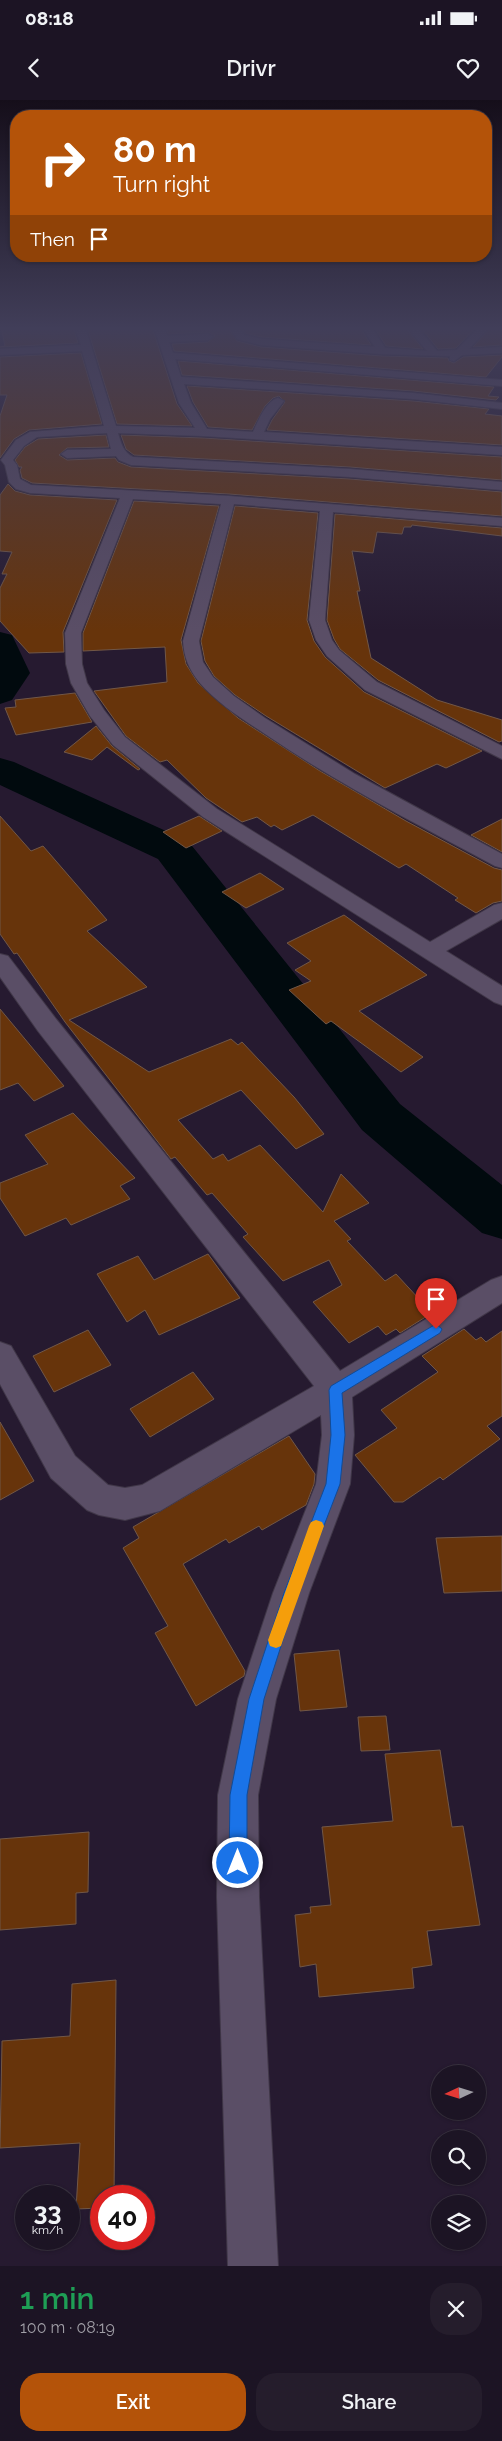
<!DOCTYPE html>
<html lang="en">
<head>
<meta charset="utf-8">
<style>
	body { margin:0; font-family:Raleway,sans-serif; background:#251d2c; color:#f1f3f6; height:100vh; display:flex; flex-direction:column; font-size:19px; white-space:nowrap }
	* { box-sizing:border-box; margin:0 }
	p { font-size:16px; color:#a09ea6 }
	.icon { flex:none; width:28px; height:28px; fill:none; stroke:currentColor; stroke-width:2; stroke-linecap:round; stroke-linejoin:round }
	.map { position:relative; height:2166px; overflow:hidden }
	.sheet { display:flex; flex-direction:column; background:#1c1424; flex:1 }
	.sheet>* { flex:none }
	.top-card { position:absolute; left:10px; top:10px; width:482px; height:152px; border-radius:20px; box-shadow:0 1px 4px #0004,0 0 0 1px #3a3341; background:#b45309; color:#fff; overflow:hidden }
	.needle { width:32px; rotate:266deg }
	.tools { position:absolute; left:431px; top:1965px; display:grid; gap:10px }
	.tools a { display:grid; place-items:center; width:55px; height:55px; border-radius:50%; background:#1c1424; box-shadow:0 1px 4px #0004,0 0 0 1px #3a3341; font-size:25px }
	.speed { position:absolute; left:15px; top:2085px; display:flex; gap:10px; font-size:25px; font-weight:700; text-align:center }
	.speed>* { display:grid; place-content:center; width:65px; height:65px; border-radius:50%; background:#1c1424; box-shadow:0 1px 4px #0004,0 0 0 1px #3a3341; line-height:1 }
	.speed small { font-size:12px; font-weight:400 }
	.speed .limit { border:8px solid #d22; background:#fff; color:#111 }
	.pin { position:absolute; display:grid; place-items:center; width:42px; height:42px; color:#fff; margin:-51px -21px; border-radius:50% 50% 50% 0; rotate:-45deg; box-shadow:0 0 5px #0007 }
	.pin .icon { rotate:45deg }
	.me { position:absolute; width:55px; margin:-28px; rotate:0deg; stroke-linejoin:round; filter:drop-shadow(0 0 4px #0008) }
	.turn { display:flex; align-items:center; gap:18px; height:105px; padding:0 20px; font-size:22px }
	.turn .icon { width:65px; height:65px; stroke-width:2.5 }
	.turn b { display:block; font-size:35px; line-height:42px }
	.then { display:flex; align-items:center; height:48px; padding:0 20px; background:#0003; gap:10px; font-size:19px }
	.round { display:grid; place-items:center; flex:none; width:52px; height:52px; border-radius:20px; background:#251d2c }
	.overview { display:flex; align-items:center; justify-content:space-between; height:85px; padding:0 20px }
	h1 { font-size:30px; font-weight:600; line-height:38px; color:#1e9e55 }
	.action { display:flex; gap:10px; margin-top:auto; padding:10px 20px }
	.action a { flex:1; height:58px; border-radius:20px; background:#b45309; color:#fff; font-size:20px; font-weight:600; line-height:58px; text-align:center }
	.action a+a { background:#251d2c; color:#f1f3f6 }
	.status { display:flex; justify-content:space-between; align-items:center; height:35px; padding:0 25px; background:#1c1424; direction:ltr }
	.status svg { height:14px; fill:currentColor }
	header { display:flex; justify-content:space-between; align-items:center; height:65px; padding:0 20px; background:#1c1424; font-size:22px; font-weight:600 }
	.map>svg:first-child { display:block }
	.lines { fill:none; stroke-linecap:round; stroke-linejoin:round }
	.river { fill:#010a0e; fill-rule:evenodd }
	.building { fill:#67340b; stroke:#715747 }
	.minor-casing { stroke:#403748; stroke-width:2 }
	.minor { fill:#5a4e66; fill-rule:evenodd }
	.route { fill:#1a73e8; stroke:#114b97 }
	.slow { fill:#f59e0b }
</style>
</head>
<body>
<div class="status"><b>08:18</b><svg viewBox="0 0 49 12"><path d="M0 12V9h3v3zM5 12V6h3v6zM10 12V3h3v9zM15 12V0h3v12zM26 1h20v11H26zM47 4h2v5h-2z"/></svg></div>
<header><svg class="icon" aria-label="back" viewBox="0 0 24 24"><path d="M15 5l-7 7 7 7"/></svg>Drivr<svg class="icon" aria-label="heart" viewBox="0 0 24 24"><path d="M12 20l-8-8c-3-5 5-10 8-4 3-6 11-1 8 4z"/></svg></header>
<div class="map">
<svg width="502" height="2166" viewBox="0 0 502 2166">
	<rect width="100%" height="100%" fill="#261a30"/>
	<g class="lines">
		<g class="river">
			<polygon points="0,532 12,535 30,573 12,600 0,604"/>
			<polygon points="0,658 14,662 188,741 400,1004 502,1085 502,1139 482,1133 362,1030 158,759 0,685"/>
		</g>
	</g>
	<g class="building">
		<polygon points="1,227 73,227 78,243 0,247 5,246"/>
		<polygon points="87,227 152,227 177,304 192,326 117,324"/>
		<polygon points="166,227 228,227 237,241 261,247 382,256 448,258 449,261 454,263 463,257 502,255 502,257 486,277 174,251 172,244 208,242 215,236 208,232 168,234"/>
		<polygon points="241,227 360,227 371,245 261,237 245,233"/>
		<polygon points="374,227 405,227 423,249 386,246"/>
		<polygon points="420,227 476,227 456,248 438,249"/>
		<polygon points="491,227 502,227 502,245 473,247"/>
		<polygon points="81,253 102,324 29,330 14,339 0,358 0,316 7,295 0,295 0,257"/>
		<polygon points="178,261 494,287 488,296 499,297 496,300 413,291 182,275"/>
		<polygon points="187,286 413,301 489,309 485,314 502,316 502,345 267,330 272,320 285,302 279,296 273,298 265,306 252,330 208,327 193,302"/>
		<polygon points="106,335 109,347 67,348 59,355 67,360 115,358 118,362 131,367 350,379 502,392 502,416 229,394 32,383 22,378 20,370 22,367 19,367 15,360 25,347 38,339"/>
		<polygon points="121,335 203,338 502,357 502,380 350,367 134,355 126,349"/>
		<polygon points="8,384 15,391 30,395 117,400 63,532 64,552 29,553 0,521 0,488 7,474 2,474 12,452 0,451 0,395"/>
		<polygon points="134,401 219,406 181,540 186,564 198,583 238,618 320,671 406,721 494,768 502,770 502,801 493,803 476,813 455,800 458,798 406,764 399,768 313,715 282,730 274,725 271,727 257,717 242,722 206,698 167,660 160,662 126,636 94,591 167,582 165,547 83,551 83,533"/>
		<polygon points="235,406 318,413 307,520 314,541 325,557 364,592 482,651 446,668 437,664 385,688 266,616 235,595 214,576 205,561 201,541"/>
		<polygon points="335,414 502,428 502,436 412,425 411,427 404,427 402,434 377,432 373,453 352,451 360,491 357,491 371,558 437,600 502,620 502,641 499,642 378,580 340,549 334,539 327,520"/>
		<polygon points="75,593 92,622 16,635 5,608 16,607 15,600"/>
		<polygon points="96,626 112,646 140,669 138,670 107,647 92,660 64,652"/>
		<polygon points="0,716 31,751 43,746 107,820 87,831 147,887 69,920 149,972 231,939 238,945 242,942 294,997 324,1034 296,1049 241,990 178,1020 213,1059 223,1054 228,1061 260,1045 323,1112 341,1074 369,1103 334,1121 351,1139 347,1141 385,1181 396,1174 432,1213 400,1233 396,1229 386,1235 378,1226 349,1243 313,1202 342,1185 329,1160 283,1181 243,1137 248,1134 212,1093 207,1095 175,1057 171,1059 65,922 17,853 14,854 0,834"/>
		<polygon points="199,716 222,731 186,748 163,732"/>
		<polygon points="502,719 502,752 471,735"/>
		<polygon points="260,773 284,789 246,808 222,792"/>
		<polygon points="344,815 427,875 359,911 423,957 401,972 331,921 326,924 289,890 311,881 295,870 311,861 287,843"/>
		<polygon points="0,909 64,986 34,1001 18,983 0,990"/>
		<polygon points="73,1013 135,1078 120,1086 130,1099 71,1125 66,1118 25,1136 0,1098 0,1083 48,1064 25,1035"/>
		<polygon points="208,1154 240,1198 159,1235 145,1210 127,1222 97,1174 138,1156 154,1180"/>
		<polygon points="464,1229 476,1240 481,1237 486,1242 502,1231 502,1316 487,1326 500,1339 443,1380 440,1377 403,1402 394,1402 355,1355 397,1328 381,1310 438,1272 422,1256"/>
		<polygon points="88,1230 111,1265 54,1292 33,1256"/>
		<polygon points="193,1272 214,1299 150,1337 130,1309"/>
		<polygon points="0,1322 34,1381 0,1400"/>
		<polygon points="289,1336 315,1374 314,1384 306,1405 262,1430 259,1426 229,1443 226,1439 183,1464 245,1571 244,1576 196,1606 155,1533 168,1526 123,1448 139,1438 133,1427"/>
		<polygon points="502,1436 502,1491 444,1493 436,1438"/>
		<polygon points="339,1550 347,1607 300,1611 294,1554"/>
		<polygon points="386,1616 390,1650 361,1651 358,1617"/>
		<polygon points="440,1650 452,1727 463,1726 480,1825 427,1831 432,1865 412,1868 414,1888 319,1897 316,1864 300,1867 295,1815 311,1813 310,1807 331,1805 322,1727 393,1721 385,1654"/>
		<polygon points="89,1732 88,1792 76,1793 76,1824 0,1830 0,1739"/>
		<polygon points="116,1880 114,2096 101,2096 101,2108 76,2109 80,2043 0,2048 2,1941 70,1936 72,1884"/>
	</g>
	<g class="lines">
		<defs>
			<g id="minor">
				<path d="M75 227H85L116 326 195 328 179 303 154 227H164L167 236 208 234 213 237 208 240 169 242 173 253 502 280V286L175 259 181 277 413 293 502 303V309L413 299 184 284 191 303 207 329 253 332C258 321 266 301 278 298L284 301 270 319 264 332 502 347V355L203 336 118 333C121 343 123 352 133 357L350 369 502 382V390L350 377 131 365 119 360 116 356 67 358 61 354 67 350 111 349 107 333 37 337 24 346 13 360 17 365 20 379 31 385 229 396 502 418V426L333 412 325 520 332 540 339 550 377 582 502 646V659L365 590 327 556 316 540 309 520 320 411 234 404 199 541 203 562 213 577 234 596 265 618 355 674 502 754V768L495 766C417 724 338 684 265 634 242 619 217 603 199 582 189 569 184 558 183 541L221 404 133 399 81 533 82 564 87 583 104 610 125 637 217 709 430 842 494 805 502 803V819L446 851 502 886V905L494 902 203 717 113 645 90 616 71 583 66 564 65 533 120 398 30 393 16 389 9 382 5 365 1 360 16 340 30 332 104 326 82 251 0 255V249L81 245Z"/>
				<polygon points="230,227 239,227 244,235 261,239 375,247 362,227 371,227 385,248 427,251 407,227 417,227 437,251 457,250 479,227 489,227 469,249 502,247 502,253 462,255 454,261 450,260 450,256 382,254 261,245 237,239"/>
				<polygon points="0,854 8,856 56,919 340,1271 491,1180 502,1176 502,1203 352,1297 354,1335 350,1384 309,1493 276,1599 258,1695 259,1797 278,2166 228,2166 217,1797 218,1695 238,1599 273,1493 316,1384 322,1335 321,1315 160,1411 125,1420 99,1415 87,1410 51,1378 0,1284 0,1242 11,1246 75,1356 108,1385 125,1388 142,1385 314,1286 38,931 0,877"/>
			</g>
		</defs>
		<use href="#minor" class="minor-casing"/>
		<use href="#minor" class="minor"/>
	</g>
	<linearGradient id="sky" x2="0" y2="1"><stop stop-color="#150e1a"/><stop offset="0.43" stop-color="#413e59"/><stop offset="1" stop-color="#413e59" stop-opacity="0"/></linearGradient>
	<rect width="502" height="531" fill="url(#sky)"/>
	<polygon class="route" points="436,1224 442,1229 440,1233 342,1293 345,1335 340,1384 298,1493 264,1599 247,1695 247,1763 244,1769 238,1772 232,1769 229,1763 230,1695 249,1599 284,1493 326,1384 331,1335 329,1290 331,1286"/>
	<polygon class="slow" points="316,1420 322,1422 324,1426 283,1540 281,1546 276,1548 270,1546 268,1540 309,1426 311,1422"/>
</svg>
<div class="tools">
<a><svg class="needle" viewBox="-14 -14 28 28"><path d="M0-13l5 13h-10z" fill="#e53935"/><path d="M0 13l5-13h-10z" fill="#a09ea6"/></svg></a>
<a><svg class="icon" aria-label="search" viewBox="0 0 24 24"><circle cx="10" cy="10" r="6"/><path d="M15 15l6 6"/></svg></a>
<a><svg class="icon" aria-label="layers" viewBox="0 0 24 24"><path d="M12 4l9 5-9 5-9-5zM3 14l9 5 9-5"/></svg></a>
</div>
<div class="speed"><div>33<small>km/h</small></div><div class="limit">40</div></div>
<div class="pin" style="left:436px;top:1229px;background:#d93025"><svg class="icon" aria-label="arrive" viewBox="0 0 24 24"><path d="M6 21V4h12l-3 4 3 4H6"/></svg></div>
<svg class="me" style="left:238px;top:1763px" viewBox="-20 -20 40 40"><circle r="17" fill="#1a73e8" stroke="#fff" stroke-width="3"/><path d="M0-11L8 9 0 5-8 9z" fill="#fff"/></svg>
<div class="top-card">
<div class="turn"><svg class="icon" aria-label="right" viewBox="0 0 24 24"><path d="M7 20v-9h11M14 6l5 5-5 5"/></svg><div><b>80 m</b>Turn right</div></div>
<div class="then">Then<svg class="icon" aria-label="arrive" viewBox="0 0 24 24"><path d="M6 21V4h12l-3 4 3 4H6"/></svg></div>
</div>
</div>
<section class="sheet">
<div class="overview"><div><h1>1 min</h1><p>100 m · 08:19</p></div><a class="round"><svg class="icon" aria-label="close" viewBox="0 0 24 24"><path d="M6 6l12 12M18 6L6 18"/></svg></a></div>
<div class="action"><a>Exit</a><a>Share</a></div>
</section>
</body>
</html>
